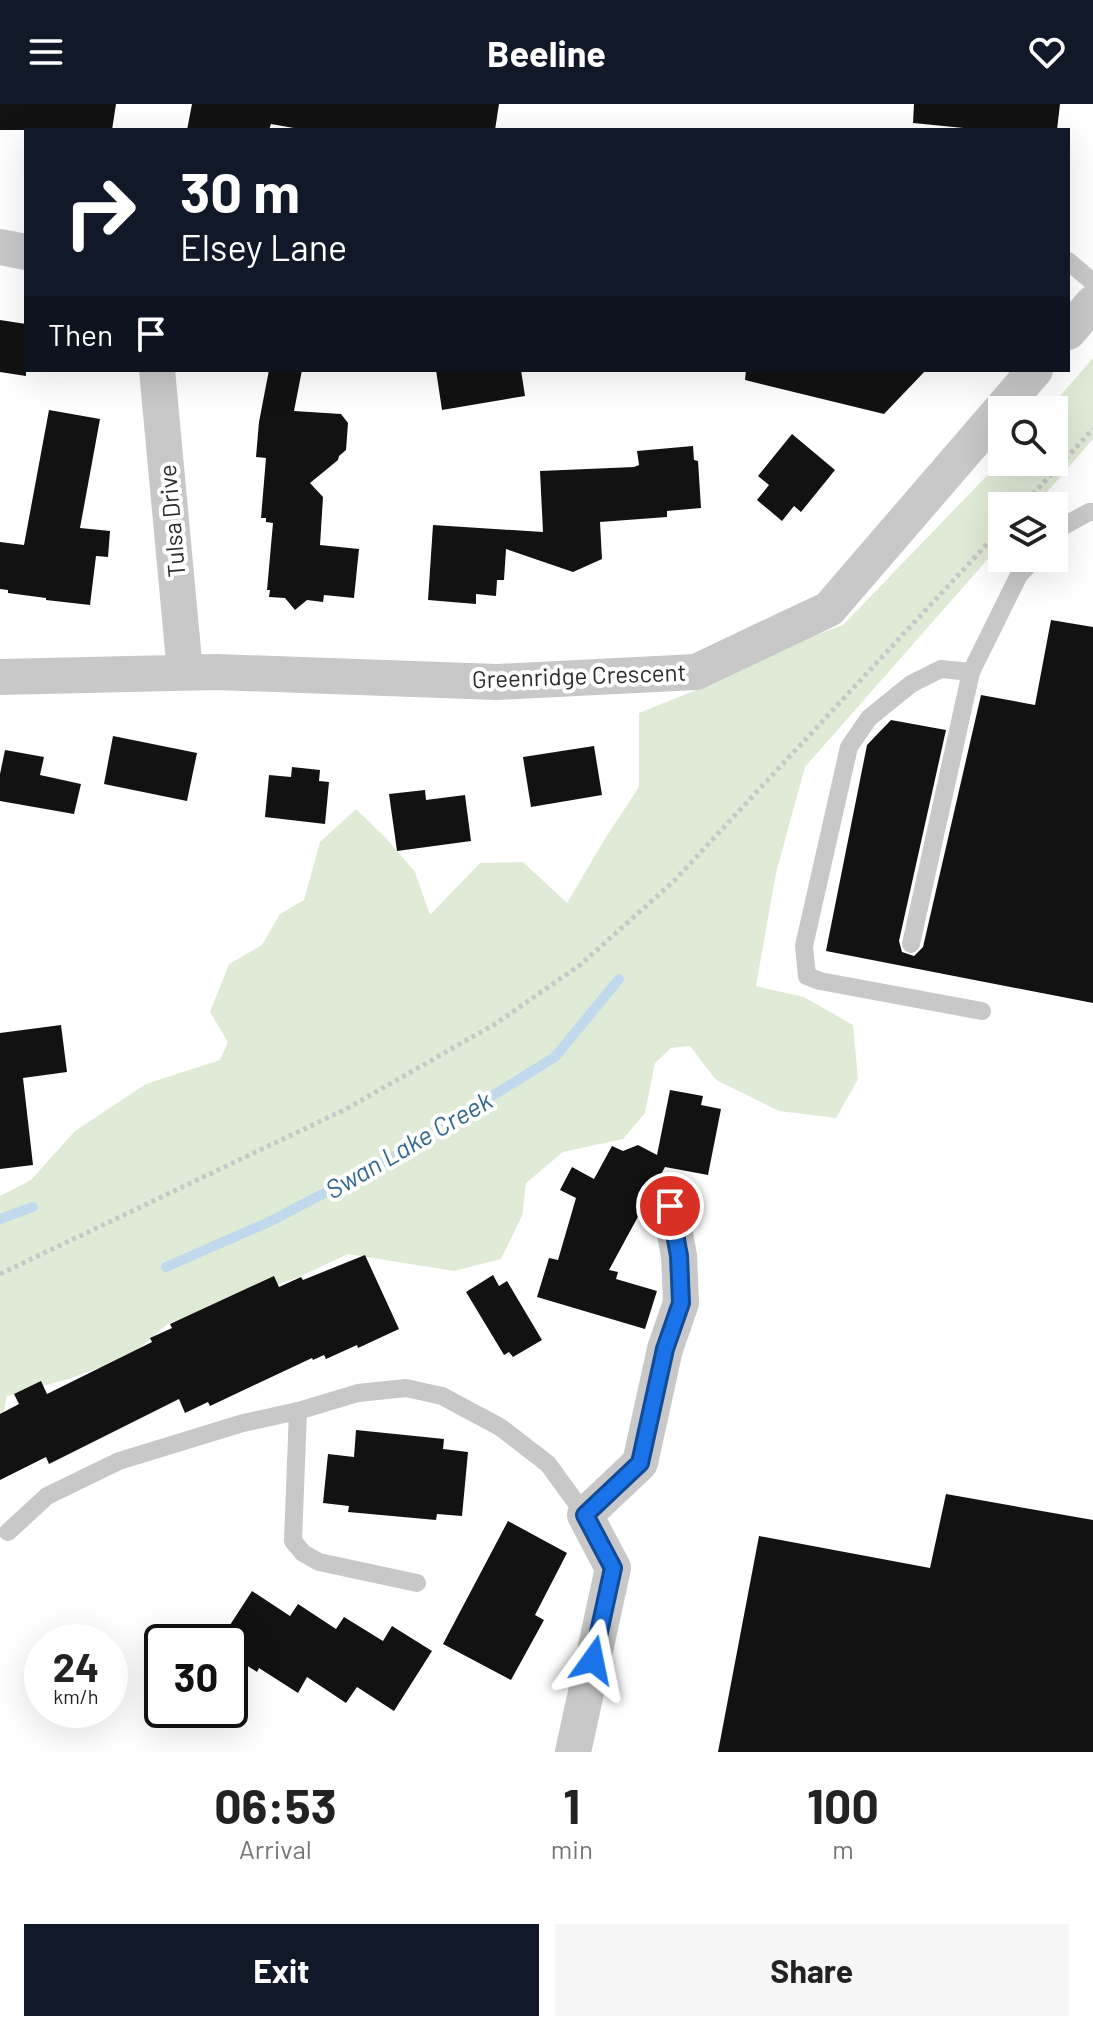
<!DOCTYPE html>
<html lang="en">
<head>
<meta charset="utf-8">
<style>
	body { margin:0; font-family:Barlow,sans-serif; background:#f6f6f6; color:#222; height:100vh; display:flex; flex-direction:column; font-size:30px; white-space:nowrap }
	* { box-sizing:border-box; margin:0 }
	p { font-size:26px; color:#767676 }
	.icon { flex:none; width:44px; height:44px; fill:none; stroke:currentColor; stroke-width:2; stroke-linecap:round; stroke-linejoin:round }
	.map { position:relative; height:1648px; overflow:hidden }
	.panel { display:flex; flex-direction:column; background:#fff; flex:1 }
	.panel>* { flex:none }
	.guide { position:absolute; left:24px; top:24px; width:1046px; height:244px; border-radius:0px; box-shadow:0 8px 32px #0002; background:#111827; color:#fff; overflow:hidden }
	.tools { position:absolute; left:988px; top:292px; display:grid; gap:16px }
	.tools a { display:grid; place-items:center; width:80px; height:80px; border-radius:0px; background:#fff; box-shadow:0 8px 32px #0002; font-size:40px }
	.speed { position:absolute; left:24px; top:1520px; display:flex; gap:16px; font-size:40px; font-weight:700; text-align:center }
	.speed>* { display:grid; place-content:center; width:104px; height:104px; border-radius:50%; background:#fff; box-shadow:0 8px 32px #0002; line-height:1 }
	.speed small { font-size:20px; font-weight:400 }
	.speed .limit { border:4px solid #111; border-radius:12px; background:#fff; color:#111 }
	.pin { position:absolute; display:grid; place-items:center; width:68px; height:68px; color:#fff; margin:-34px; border:4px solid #fff; border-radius:50%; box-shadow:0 2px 8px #0007 }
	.me { position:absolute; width:88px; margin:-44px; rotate:12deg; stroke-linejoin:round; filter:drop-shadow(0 0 6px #0008) }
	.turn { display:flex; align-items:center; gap:28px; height:168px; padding:0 24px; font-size:36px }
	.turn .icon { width:104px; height:104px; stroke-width:2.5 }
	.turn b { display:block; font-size:56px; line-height:68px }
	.then { display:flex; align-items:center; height:76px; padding:0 24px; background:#0003; gap:16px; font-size:30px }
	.eta { display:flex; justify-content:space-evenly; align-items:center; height:136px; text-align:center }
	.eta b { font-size:48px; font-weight:700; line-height:56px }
	.button { display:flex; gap:16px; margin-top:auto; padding:16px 24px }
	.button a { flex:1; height:92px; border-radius:0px; background:#111827; color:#fff; font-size:32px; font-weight:700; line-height:92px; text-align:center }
	.button a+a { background:#f6f6f6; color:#222 }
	header { display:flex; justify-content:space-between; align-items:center; height:104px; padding:0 24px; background:#111827; color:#fff; font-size:36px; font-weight:700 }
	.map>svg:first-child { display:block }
	.green { fill:#e0ebd7 }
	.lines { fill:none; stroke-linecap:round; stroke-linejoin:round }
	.stream { stroke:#c1d9ed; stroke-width:10 }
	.building { fill:#121212 }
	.path { stroke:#c8c8c8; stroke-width:5; stroke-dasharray:4 4; stroke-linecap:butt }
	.service { stroke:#c8c8c8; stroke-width:18 }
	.minor { stroke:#c8c8c8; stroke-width:36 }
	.route-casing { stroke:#114b97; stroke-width:20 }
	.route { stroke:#1a73e8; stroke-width:14 }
	.labels { text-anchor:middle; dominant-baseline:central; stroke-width:8; stroke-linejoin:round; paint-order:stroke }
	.street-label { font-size:24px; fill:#2b2b2b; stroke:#fff }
	.water-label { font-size:26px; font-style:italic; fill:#346893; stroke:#fff }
</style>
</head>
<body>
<header><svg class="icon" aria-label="menu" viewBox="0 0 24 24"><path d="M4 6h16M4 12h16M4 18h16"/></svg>Beeline<svg class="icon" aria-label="heart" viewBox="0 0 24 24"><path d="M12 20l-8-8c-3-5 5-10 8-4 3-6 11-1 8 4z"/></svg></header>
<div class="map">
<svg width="1093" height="1648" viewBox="0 0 1093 1648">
	<rect width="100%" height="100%" fill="#fff"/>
	<polygon class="green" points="1093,254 1093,335 1035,402 1002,402 1002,439 805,663 776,769 756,882 804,893 853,921 858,975 836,1014 779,1007 716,976 690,942 671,944 655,959 645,1009 623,1035 563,1048 526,1079 522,1112 501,1155 454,1167 348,1150 299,1173 169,1219 128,1254 68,1275 7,1292 3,1312 0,1313 0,1092 31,1076 75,1027 146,980 220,956 228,938 210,908 229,860 262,841 280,810 304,796 320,738 356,705 386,734 415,768 430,811 480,759 523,758 567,799 606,733 639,683 639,609 696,586 794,539 843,521 1002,356 1002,358 1054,358 1054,306 1048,306"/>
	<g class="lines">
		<g class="stream">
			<polyline points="0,1115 33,1103"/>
			<polyline points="166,1163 271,1117 395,1052 555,953 619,875"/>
		</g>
	</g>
	<g class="building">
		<polygon points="0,0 116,0 112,26 0,26"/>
		<polygon points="192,0 499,0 495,26 305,26 271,20 269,26 187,26"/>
		<polygon points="914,0 1060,0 1057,26 984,26 913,19"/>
		<polygon points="0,216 26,220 26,272 0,268"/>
		<polygon points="269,266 302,266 294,307 341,310 348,319 346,346 339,352 338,356 310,379 323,393 320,441 359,445 354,494 324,491 323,498 307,496 295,506 285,494 269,493 270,486 267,486 273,419 266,418 266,414 261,414 266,354 256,353 259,318"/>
		<polygon points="436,266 521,266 525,292 442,306"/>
		<polygon points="746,266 926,266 884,310 745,276"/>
		<polygon points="49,306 100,315 80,424 110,427 108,453 96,452 90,501 46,496 46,494 8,489 8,486 0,485 0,438 24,441"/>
		<polygon points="792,330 835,366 801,408 794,402 782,417 757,396 769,381 758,372"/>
		<polygon points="693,342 694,356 698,357 701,404 667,407 667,413 600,418 602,455 573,468 506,445 504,476 497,476 496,492 476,490 476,500 428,496 433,421 543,428 540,367 634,363 639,361 637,347"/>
		<polygon points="1051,516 1093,523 1093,899 826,847 867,641 891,616 946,626 899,837 902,848 914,852 923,843 981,591 1035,601"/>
		<polygon points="113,632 197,649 187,697 104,680"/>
		<polygon points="594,642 602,691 531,703 523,653"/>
		<polygon points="5,646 44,653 40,671 81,680 74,710 0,697 0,670"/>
		<polygon points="292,663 320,666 319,677 329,678 325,720 265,713 269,671 291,673"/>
		<polygon points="425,686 426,696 465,691 471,737 397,747 389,690"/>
		<polygon points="61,921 67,968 23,974 33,1061 0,1065 0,929"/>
		<polygon points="670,986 703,992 701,1001 721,1005 708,1071 665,1063 609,1166 618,1168 616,1175 657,1187 645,1225 537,1193 549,1154 558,1156 576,1094 560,1086 572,1063 594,1075 612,1042 623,1047 638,1041 657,1051"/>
		<polygon points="365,1151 399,1225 358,1244 357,1241 326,1255 324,1251 313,1256 312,1254 210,1302 208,1298 185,1309 179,1295 49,1360 46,1353 0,1376 0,1310 19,1300 14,1290 41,1277 47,1290 152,1238 150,1234 172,1224 170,1220 274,1172 279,1183 301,1173 303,1176"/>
		<polygon points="493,1171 499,1182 507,1177 542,1236 513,1253 509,1248 504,1251 466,1188"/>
		<polygon points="356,1326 444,1335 443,1345 468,1348 462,1412 437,1410 436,1416 348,1408 349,1402 323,1399 328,1350 354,1353"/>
		<polygon points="946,1390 1093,1416 1093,1648 718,1648 759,1432 930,1464"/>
		<polygon points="508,1417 567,1449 535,1511 544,1516 511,1576 443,1540"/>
		<polygon points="252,1487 290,1512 298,1500 336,1525 344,1513 383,1537 392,1522 432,1547 394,1607 357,1583 346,1599 307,1573 298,1589 259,1564 257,1568 230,1551 230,1538 219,1538"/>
	</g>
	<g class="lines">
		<g class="path">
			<polyline points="1022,402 1093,325"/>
			<polyline points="0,1170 346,1005 495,920 580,861 673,778 1002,424"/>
		</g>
		<g class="service">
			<polyline points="1068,157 1093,178"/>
			<polyline points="1054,432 1062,423 1089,408 1093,408"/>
			<polyline points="971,568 941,565 911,580 869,614 849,643 804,842 807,872 820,877 982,907"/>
			<polyline points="911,840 971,568 1019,471 1035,454"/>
			<polyline points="298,1307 293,1437 303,1449 319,1458 417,1479"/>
			<polyline points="8,1428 47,1392 119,1357 243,1319 298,1307 358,1289 406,1284 442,1292 500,1323 548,1360 585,1411"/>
		</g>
		<g class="minor">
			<polyline points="0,143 26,148"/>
			<polyline points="1068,228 1093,199"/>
			<polyline points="157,266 185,568"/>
			<polyline points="0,573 216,568 497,578 696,568 829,505 1035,266"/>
			<polyline points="573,1648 613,1464 585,1411 640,1359 665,1245 681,1199 679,1152 670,1102"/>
		</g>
	</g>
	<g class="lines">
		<defs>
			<polyline id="route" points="593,1556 613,1464 585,1411 640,1359 665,1245 681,1199 679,1152 670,1102"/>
		</defs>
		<use href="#route" class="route-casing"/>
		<use href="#route" class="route"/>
	</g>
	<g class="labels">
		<g class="street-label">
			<text transform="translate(171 417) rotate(-95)">Tulsa Drive</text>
			<text transform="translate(579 571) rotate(-2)">Greenridge Crescent</text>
		</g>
		<g class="water-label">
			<text transform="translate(408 1040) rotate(-30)">Swan Lake Creek</text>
		</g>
	</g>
</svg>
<div class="tools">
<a><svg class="icon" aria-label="search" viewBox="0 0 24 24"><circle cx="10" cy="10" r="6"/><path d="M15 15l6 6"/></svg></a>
<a><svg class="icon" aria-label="layers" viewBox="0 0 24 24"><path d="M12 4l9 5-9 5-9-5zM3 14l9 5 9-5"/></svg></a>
</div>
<div class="speed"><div>24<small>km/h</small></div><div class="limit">30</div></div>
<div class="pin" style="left:670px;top:1102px;background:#d93025"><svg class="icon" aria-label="arrive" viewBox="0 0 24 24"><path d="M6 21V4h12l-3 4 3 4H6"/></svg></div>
<svg class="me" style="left:593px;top:1556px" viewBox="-20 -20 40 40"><path d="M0-17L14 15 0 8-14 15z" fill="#1a73e8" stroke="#fff" stroke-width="4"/></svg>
<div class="guide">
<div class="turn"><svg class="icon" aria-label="right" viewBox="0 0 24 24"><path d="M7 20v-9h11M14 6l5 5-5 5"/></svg><div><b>30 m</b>Elsey Lane</div></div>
<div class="then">Then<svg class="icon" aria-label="arrive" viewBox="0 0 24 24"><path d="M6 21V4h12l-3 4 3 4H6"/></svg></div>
</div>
</div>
<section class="panel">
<div class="eta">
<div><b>06:53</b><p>Arrival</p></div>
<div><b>1</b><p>min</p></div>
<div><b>100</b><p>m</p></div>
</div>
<div class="button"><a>Exit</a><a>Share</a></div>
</section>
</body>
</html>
